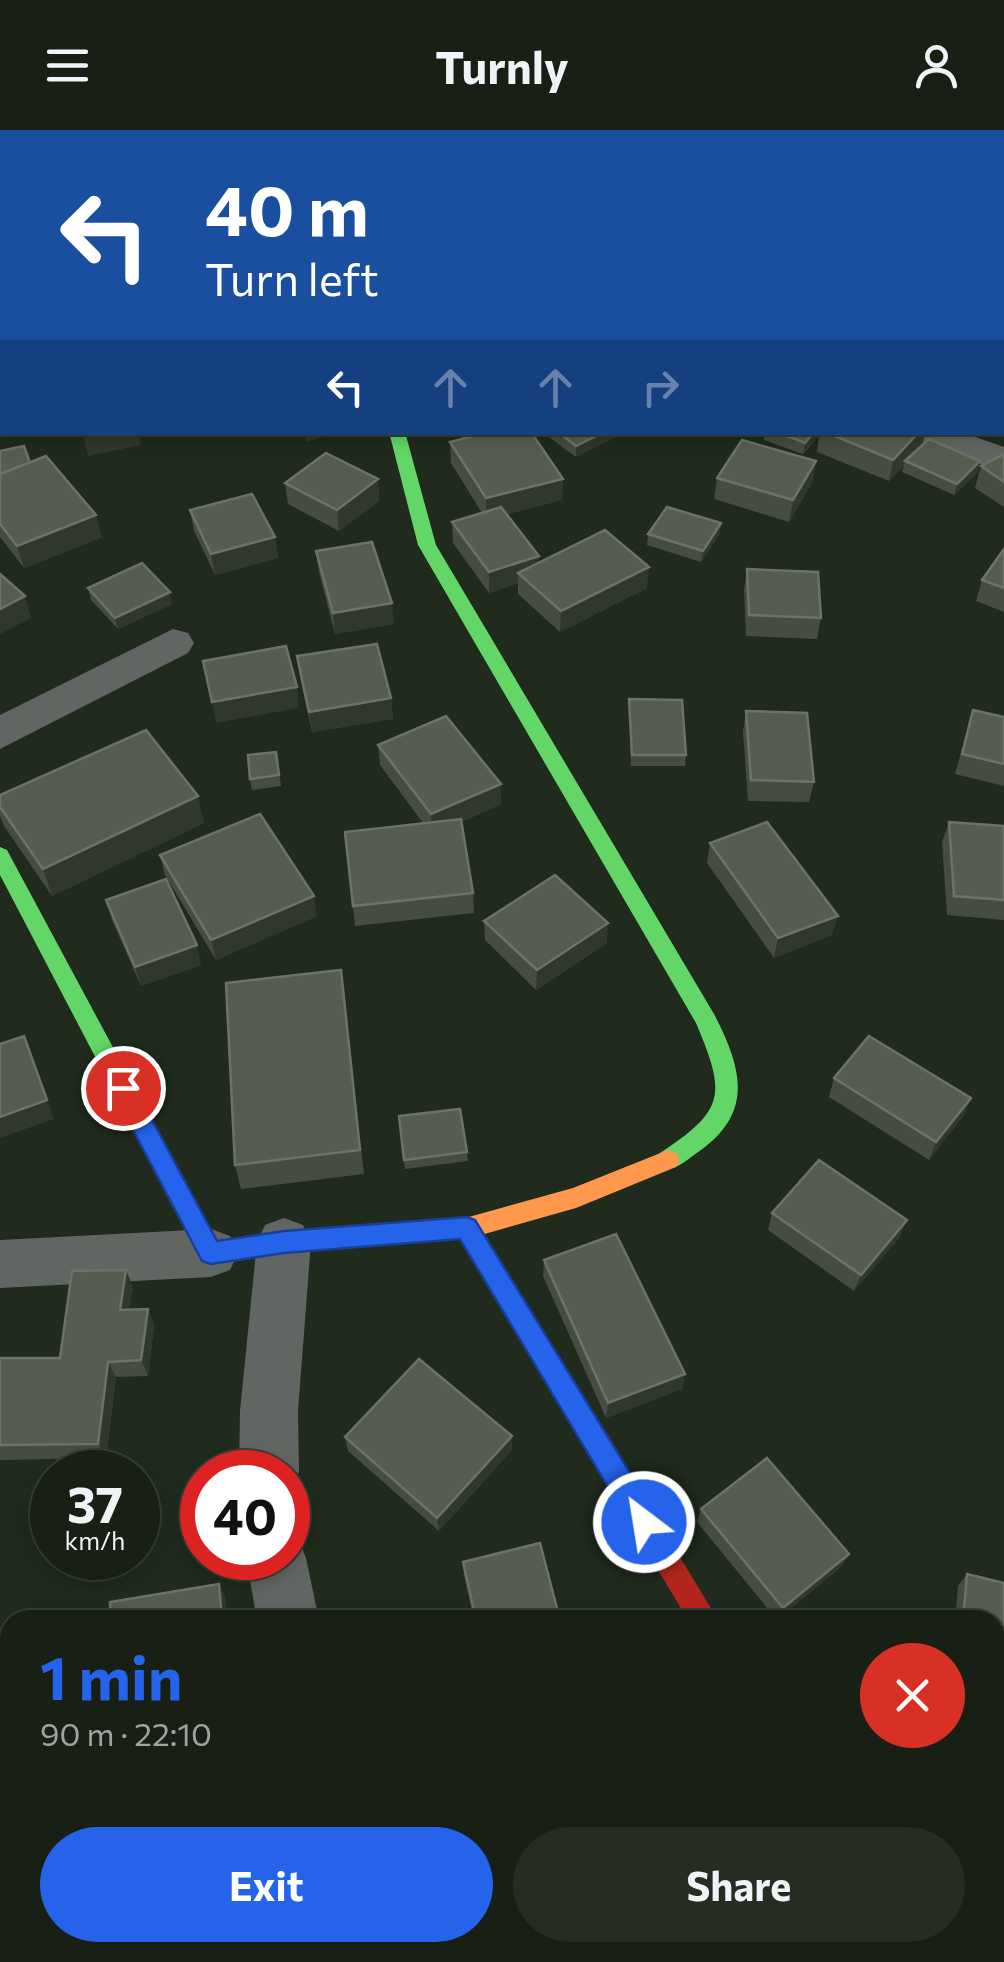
<!DOCTYPE html>
<html lang="en">
<head>
<meta charset="utf-8">
<style>
	body { margin:0; font-family:Commissioner,sans-serif; background:#252d23; color:#f1f3f6; height:100vh; display:flex; flex-direction:column; font-size:38px; white-space:nowrap }
	* { box-sizing:border-box; margin:0 }
	p { font-size:32px; color:#9fa3a1 }
	.icon { flex:none; width:55px; height:55px; fill:none; stroke:currentColor; stroke-width:2; stroke-linecap:round; stroke-linejoin:round }
	.map { position:relative; flex:1; overflow:hidden }
	.details { position:absolute; left:0px; top:1480px; width:1005px; height:352px; display:flex; flex-direction:column; background:#182016; border-radius:30px 30px 0 0; box-shadow:0 5px 15px #0003,0 0 0 2px #363e35 }
	.details>* { flex:none }
	.banner { position:absolute; left:0px; top:0px; width:1005px; height:305px; box-shadow:0 5px 15px #0003,0 0 0 2px #363e35; background:#1a4fa0; color:#fff; overflow:hidden }
	.speed { position:absolute; left:30px; top:1320px; display:flex; gap:20px; font-size:50px; font-weight:700; text-align:center }
	.speed>* { display:grid; place-content:center; width:130px; height:130px; border-radius:50%; background:#182016; box-shadow:0 5px 15px #0003,0 0 0 2px #363e35; line-height:1 }
	.speed small { font-size:25px; font-weight:400 }
	.speed .limit { border:15px solid #d22; background:#fff; color:#111 }
	.pin { position:absolute; display:grid; place-items:center; width:85px; height:85px; color:#fff; margin:-42px; border:5px solid #fff; border-radius:50%; box-shadow:0 2px 10px #0007 }
	.me { position:absolute; width:110px; margin:-55px; rotate:329deg; stroke-linejoin:round; filter:drop-shadow(0 0 8px #0008) }
	.turn { display:flex; align-items:center; gap:35px; height:210px; padding:0 40px; font-size:45px }
	.turn .icon { width:130px; height:130px; stroke-width:2.5 }
	.turn b { display:block; font-size:70px; line-height:85px }
	.lanes { display:flex; align-items:center; height:95px; padding:0 40px; background:#0003; justify-content:center; gap:50px; direction:ltr }
	.lanes .off { opacity:.35 }
	.round { display:grid; place-items:center; flex:none; width:105px; height:105px; border-radius:52px; background:#252d23 }
	.summary { display:flex; align-items:center; justify-content:space-between; height:170px; padding:0 40px }
	h1 { font-size:60px; font-weight:700; line-height:75px; color:#2563eb }
	.action { display:flex; gap:20px; margin-top:auto; padding:20px 40px }
	.action a { flex:1; height:115px; border-radius:60px; background:#2563eb; color:#fff; font-size:40px; font-weight:700; line-height:115px; text-align:center }
	.action a+a { background:#252d23; color:#f1f3f6 }
	header { display:flex; justify-content:space-between; align-items:center; height:130px; padding:0 40px; background:#182016; font-size:45px; font-weight:700 }
	.map>svg:first-child { display:block }
	.lines { fill:none; stroke-linecap:round; stroke-linejoin:round }
	.street { fill:#616662; fill-rule:evenodd }
	.fast { fill:#63d668; fill-rule:evenodd }
	.slow { fill:#ff974d; fill-rule:evenodd }
	.jam { fill:#b3261e; fill-rule:evenodd }
	.wall { fill:#464c40 }
	.shaded-wall { fill:#30372b }
	.building { fill:#565d50; stroke:#6c7366; stroke-width:2.5 }
	.route { fill:#2563eb; stroke:#184099; stroke-width:2.5 }
</style>
</head>
<body>
<header><svg class="icon" aria-label="menu" viewBox="0 0 24 24"><path d="M4 6h16M4 12h16M4 18h16"/></svg>Turnly<svg class="icon" aria-label="person" viewBox="0 0 24 24"><circle cx="12" cy="8" r="4"/><path d="M4 21q1-7 8-7t8 7"/></svg></header>
<div class="map">
<svg width="1004" height="1832" viewBox="0 0 1004 1832">
	<rect width="100%" height="100%" fill="#202a1d"/>
	<g class="lines">
		<g class="street">
			<rect x="377" y="0" width="30" height="2"/>
			<rect x="1002" y="45" width="2" height="20"/>
			<polygon points="905,302 961,302 1004,317 1004,342 910,310"/>
			<polygon points="173,499 188,503 194,513 188,523 0,619 0,585"/>
			<polygon points="284,1088 303,1095 311,1112 298,1281 299,1342 288,1363 288,1342 239,1342 240,1281 257,1112 265,1095"/>
			<polygon points="211,1099 230,1106 238,1123 230,1140 211,1147 0,1158 0,1110"/>
			<polygon points="288,1402 298,1407 306,1428 319,1490 257,1490 246,1428 288,1428"/>
			<polygon points="995,1605 1004,1607 1004,1673 995,1671"/>
		</g>
		<g class="fast">
			<path d="M389 302H405L436 415 714 884C743 940 755 985 694 1025 683 1033 674 1042 660 1037L656 1030 660 1023C726 980 726 964 696 893L418 415Z"/>
			<polygon points="0,717 7,720 217,1111 284,1101 467,1087 476,1090 516,1156 519,1164 516,1172 507,1175 498,1172 461,1109 284,1123 211,1134 202,1131 0,745"/>
		</g>
		<polygon class="slow" points="668,1020 676,1023 680,1030 676,1037 576,1078 467,1109 458,1106 455,1098 458,1090 573,1058"/>
		<polygon class="jam" points="507,1153 516,1156 718,1490 688,1490 498,1172 495,1164 498,1156"/>
	</g>
	<g class="wall">
		<polygon points="59,0 116,0 116,2 60,2"/>
		<rect x="519" y="0" width="92" height="2"/>
		<polygon points="549,302 625,302 576,327 549,307"/>
		<polygon points="765,302 925,302 922,315 980,331 977,343 954,365 902,342 904,335 889,351 817,322 819,306 803,324 764,310"/>
		<polygon points="450,312 563,349 562,370 507,384 539,433 647,458 560,502 518,464 518,453 489,463 453,413 452,392 482,383 451,333"/>
		<polygon points="0,321 30,333 102,407 24,438 0,407"/>
		<polygon points="1004,324 1004,377 975,358 981,336"/>
		<polygon points="816,331 812,353 789,392 714,369 717,348"/>
		<polygon points="378,349 379,371 339,401 288,374 285,353"/>
		<polygon points="190,380 275,407 278,428 215,445 194,401"/>
		<polygon points="721,393 719,405 701,432 647,415 648,404"/>
		<polygon points="1004,419 1004,482 976,471 982,450"/>
		<polygon points="316,421 394,494 335,504 319,442"/>
		<polygon points="747,439 821,488 817,509 746,506 744,460"/>
		<polygon points="88,458 172,474 118,499 91,470"/>
		<polygon points="297,526 391,568 393,589 312,602 300,547"/>
		<polygon points="629,569 686,625 685,636 631,636"/>
		<polygon points="973,580 1004,587 1004,656 955,644"/>
		<polygon points="746,581 814,652 809,672 748,671 743,602"/>
		<polygon points="378,615 501,674 461,692 473,763 474,783 355,796 345,702 423,693 380,635"/>
		<polygon points="276,622 281,656 252,660 250,649"/>
		<polygon points="0,665 204,693 52,766 4,696 0,686"/>
		<polygon points="949,692 1004,696 1004,790 947,785 942,712"/>
		<polygon points="710,713 832,805 774,828 707,733"/>
		<polygon points="160,725 317,786 216,830 165,745"/>
		<polygon points="106,770 201,835 141,856 112,790"/>
		<polygon points="484,791 607,813 536,860 485,810"/>
		<polygon points="341,840 364,1044 241,1059 235,1035"/>
		<polygon points="834,948 971,968 963,986 929,1030 829,967"/>
		<polygon points="399,986 467,1022 468,1031 405,1039"/>
		<polygon points="772,1083 900,1107 854,1161 768,1100"/>
		<polygon points="544,1130 685,1244 682,1259 606,1288 543,1146"/>
		<polygon points="133,1157 129,1180 148,1179 154,1195 148,1246 116,1247 106,1328 0,1330 0,1228 60,1228"/>
		<polygon points="512,1306 512,1320 439,1401 348,1321 345,1307"/>
		<polygon points="701,1379 842,1436 777,1490 697,1392"/>
		<polygon points="463,1432 560,1490 474,1490 464,1445"/>
		<polygon points="967,1444 1004,1453 1004,1581 995,1579 995,1490 955,1490 958,1456"/>
	</g>
	<g class="shaded-wall">
		<polygon points="0,282 2,282 2,302 10,302 0,305"/>
		<polygon points="92,302 139,302 141,315 88,326 83,304"/>
		<polygon points="305,302 339,302 306,312"/>
		<polygon points="604,302 625,302 576,327 576,316"/>
		<polygon points="814,302 820,302 819,306 803,324 805,313"/>
		<polygon points="919,302 925,302 922,316 905,331 904,335 889,351 893,330"/>
		<polygon points="816,331 812,353 789,392 793,370"/>
		<polygon points="980,331 977,343 954,365 957,354"/>
		<polygon points="378,349 379,371 339,401 337,380"/>
		<polygon points="563,349 562,370 486,390 486,368"/>
		<polygon points="96,385 102,407 24,438 17,416"/>
		<polygon points="721,393 719,405 701,432 703,421"/>
		<polygon points="275,407 278,428 215,445 211,424"/>
		<polygon points="539,426 538,447 518,443 518,453 489,463 489,442"/>
		<polygon points="649,437 647,458 560,502 561,481"/>
		<polygon points="170,462 172,474 118,499 115,488"/>
		<polygon points="25,466 31,488 0,504 0,479"/>
		<polygon points="392,473 394,494 335,504 333,483"/>
		<polygon points="297,557 299,578 216,593 212,572"/>
		<polygon points="391,568 393,589 312,602 309,582"/>
		<polygon points="501,654 501,674 432,704 431,684"/>
		<polygon points="198,666 204,693 52,766 43,739"/>
		<polygon points="314,766 317,786 216,830 211,810"/>
		<polygon points="838,786 832,805 774,828 778,808"/>
		<polygon points="608,793 607,813 536,860 537,840"/>
		<polygon points="197,815 201,835 141,856 135,837"/>
		<polygon points="24,906 54,989 0,1008 0,987"/>
		<polygon points="971,968 963,986 929,1030 936,1012"/>
		<polygon points="907,1090 900,1107 854,1161 861,1145"/>
		<polygon points="126,1140 133,1157 127,1196 120,1180"/>
		<polygon points="148,1179 154,1195 148,1246 141,1230"/>
		<polygon points="108,1232 116,1247 106,1328 98,1314"/>
		<polygon points="685,1244 682,1259 606,1288 608,1273"/>
		<polygon points="512,1306 512,1320 439,1401 437,1388"/>
		<polygon points="849,1424 842,1436 777,1490 783,1478"/>
		<polygon points="219,1454 225,1466 227,1490 222,1490"/>
		<polygon points="252,1822 256,1822 259,1825 255,1832 246,1832"/>
	</g>
	<g class="building">
		<polygon points="557,0 600,0 596,2 563,2"/>
		<polygon points="619,0 627,0 637,2 617,2"/>
		<polygon points="761,0 833,0 831,2 759,2"/>
		<polygon points="909,0 952,0 949,2 906,2"/>
		<polygon points="1004,69 1004,92 1002,91 1002,70"/>
		<polygon points="0,261 2,265 2,282 0,282"/>
		<polygon points="488,302 531,302 563,349 486,368 450,312"/>
		<polygon points="558,302 604,302 576,316"/>
		<polygon points="777,302 814,302 805,313"/>
		<polygon points="825,302 919,302 893,330"/>
		<polygon points="929,309 980,331 957,354 905,331"/>
		<polygon points="742,310 816,331 793,370 717,348"/>
		<polygon points="24,316 30,333 0,344 0,321"/>
		<polygon points="326,323 378,349 337,380 285,353"/>
		<polygon points="1004,324 1004,352 981,336"/>
		<polygon points="46,326 96,385 17,416 0,394 0,344"/>
		<polygon points="252,364 275,407 211,424 190,380"/>
		<polygon points="501,377 539,426 489,442 452,392"/>
		<polygon points="667,377 721,393 703,421 648,404"/>
		<polygon points="605,400 649,437 561,481 518,443"/>
		<polygon points="372,412 392,473 333,483 316,421"/>
		<polygon points="1004,419 1004,458 982,450"/>
		<polygon points="142,433 170,462 115,488 88,458"/>
		<polygon points="747,439 818,442 821,488 749,485"/>
		<polygon points="0,444 25,466 0,479"/>
		<polygon points="377,514 391,568 309,582 297,526"/>
		<polygon points="286,516 297,557 212,572 203,531"/>
		<polygon points="629,569 682,570 686,625 632,625"/>
		<polygon points="973,580 1004,587 1004,634 962,624"/>
		<polygon points="746,581 807,583 814,652 751,650"/>
		<polygon points="446,586 501,654 431,684 378,615"/>
		<polygon points="146,600 198,666 43,739 0,677 0,665"/>
		<polygon points="276,622 279,645 250,649 248,625"/>
		<polygon points="260,684 314,766 211,810 160,725"/>
		<polygon points="461,689 473,763 353,776 345,702"/>
		<polygon points="767,692 838,786 778,808 710,713"/>
		<polygon points="949,692 1004,696 1004,770 954,766"/>
		<polygon points="555,745 608,793 537,840 484,791"/>
		<polygon points="166,749 197,815 135,837 106,770"/>
		<polygon points="341,840 360,1020 235,1035 226,853"/>
		<polygon points="24,906 47,970 0,987 0,914"/>
		<polygon points="869,906 971,968 936,1012 834,948"/>
		<polygon points="460,979 467,1022 404,1030 399,986"/>
		<polygon points="819,1030 907,1090 861,1145 772,1083"/>
		<polygon points="616,1104 685,1244 608,1273 544,1130"/>
		<polygon points="126,1140 120,1180 148,1179 141,1230 108,1232 98,1314 0,1315 0,1228 60,1228 72,1141"/>
		<polygon points="419,1229 512,1306 437,1388 345,1307"/>
		<polygon points="767,1328 849,1424 783,1478 701,1379"/>
		<polygon points="540,1413 560,1490 476,1490 463,1432"/>
		<polygon points="967,1444 1004,1453 1004,1568 995,1566 995,1490 963,1490"/>
		<polygon points="219,1454 222,1490 110,1490 110,1472"/>
		<polygon points="133,1822 252,1822 246,1832 146,1832"/>
		<polygon points="421,1822 584,1822 590,1828 588,1832 423,1832 418,1827"/>
	</g>
	<polygon class="route" points="123,948 131,951 217,1111 284,1101 467,1087 475,1090 654,1382 658,1392 654,1402 644,1405 635,1402 460,1109 284,1123 211,1134 202,1131 111,958 115,951"/>
</svg>
<div class="speed"><div>37<small>km/h</small></div><div class="limit">40</div></div>
<div class="pin" style="left:123px;top:958px;background:#d93025"><svg class="icon" aria-label="arrive" viewBox="0 0 24 24"><path d="M6 21V4h12l-3 4 3 4H6"/></svg></div>
<svg class="me" style="left:644px;top:1392px" viewBox="-20 -20 40 40"><circle r="17" fill="#2563eb" stroke="#fff" stroke-width="3"/><path d="M0-11L8 9 0 5-8 9z" fill="#fff"/></svg>
<div class="banner">
<div class="turn"><svg class="icon" aria-label="left" viewBox="0 0 24 24"><path d="M17 20v-9H6M10 6l-5 5 5 5"/></svg><div><b>40 m</b>Turn left</div></div>
<div class="lanes"><svg class="icon" aria-label="left" viewBox="0 0 24 24"><path d="M17 20v-9H6M10 6l-5 5 5 5"/></svg><svg class="icon off" aria-label="ahead" viewBox="0 0 24 24"><path d="M12 20V5M6 11l6-6 6 6"/></svg><svg class="icon off" aria-label="ahead" viewBox="0 0 24 24"><path d="M12 20V5M6 11l6-6 6 6"/></svg><svg class="icon off" aria-label="right" viewBox="0 0 24 24"><path d="M7 20v-9h11M14 6l5 5-5 5"/></svg></div>
</div>
<section class="details">
<div class="summary"><div><h1>1 min</h1><p>90 m · 22:10</p></div><a class="round" style="background:#d93025;color:#fff"><svg class="icon" aria-label="close" viewBox="0 0 24 24"><path d="M6 6l12 12M18 6L6 18"/></svg></a></div>
<div class="action"><a>Exit</a><a>Share</a></div>
</section>
</div>
</body>
</html>
